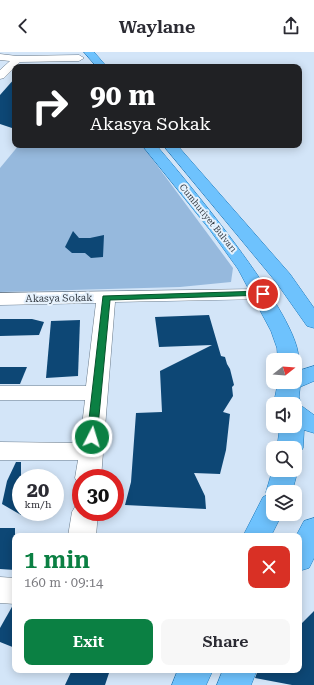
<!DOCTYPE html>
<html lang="en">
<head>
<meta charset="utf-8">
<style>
	body { margin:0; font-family:"Roboto Serif",serif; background:#f7f7f7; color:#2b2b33; height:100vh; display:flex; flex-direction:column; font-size:15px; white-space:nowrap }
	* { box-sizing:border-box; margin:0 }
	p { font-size:13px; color:#7c7c81 }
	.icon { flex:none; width:22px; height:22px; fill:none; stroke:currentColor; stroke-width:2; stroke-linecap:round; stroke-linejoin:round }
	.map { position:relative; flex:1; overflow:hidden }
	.panel { position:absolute; left:12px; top:481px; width:290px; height:140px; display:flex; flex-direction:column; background:#fff; border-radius:8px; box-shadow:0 2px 10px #0003 }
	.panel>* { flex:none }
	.guide { position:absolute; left:12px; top:12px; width:290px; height:84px; border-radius:8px; box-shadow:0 2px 10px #0003; background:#202124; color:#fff; overflow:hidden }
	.needle { width:26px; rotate:73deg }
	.buttons { position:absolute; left:266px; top:301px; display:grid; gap:8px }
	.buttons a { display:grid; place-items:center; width:36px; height:36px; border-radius:8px; background:#fff; box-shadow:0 2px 10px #0003; font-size:20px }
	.speed { position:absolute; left:12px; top:417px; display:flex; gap:8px; font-size:20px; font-weight:700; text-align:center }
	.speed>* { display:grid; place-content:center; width:52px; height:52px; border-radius:50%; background:#fff; box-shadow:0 2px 10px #0003; line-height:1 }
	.speed small { font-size:10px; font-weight:400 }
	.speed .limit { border:6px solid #d22; background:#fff; color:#111 }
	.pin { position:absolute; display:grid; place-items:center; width:34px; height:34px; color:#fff; margin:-17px; border:2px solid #fff; border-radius:50%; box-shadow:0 1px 4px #0007 }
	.me { position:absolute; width:44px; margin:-22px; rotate:5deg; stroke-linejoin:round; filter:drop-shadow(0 0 3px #0008) }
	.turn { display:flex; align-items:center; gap:14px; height:84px; padding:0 12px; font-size:18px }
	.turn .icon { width:52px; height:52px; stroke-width:2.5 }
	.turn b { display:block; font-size:28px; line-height:34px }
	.round { display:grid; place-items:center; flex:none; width:42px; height:42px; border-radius:8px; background:#f7f7f7 }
	.overview { display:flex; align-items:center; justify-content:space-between; height:68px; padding:0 12px }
	h1 { font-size:24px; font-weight:600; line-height:30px; color:#0b8043 }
	.primary-button { display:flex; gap:8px; margin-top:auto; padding:8px 12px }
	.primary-button a { flex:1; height:46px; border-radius:8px; background:#0b8043; color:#fff; font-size:16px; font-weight:600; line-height:46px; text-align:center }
	.primary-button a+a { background:#f7f7f7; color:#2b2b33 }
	header { display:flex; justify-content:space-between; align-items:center; height:52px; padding:0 12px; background:#fff; font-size:18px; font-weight:600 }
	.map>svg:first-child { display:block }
	.green { fill:#96b9dd }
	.building { fill:#0d4775 }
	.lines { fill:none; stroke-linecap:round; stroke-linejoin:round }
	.minor-casing { stroke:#697a8a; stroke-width:1 }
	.primary-casing { stroke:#1b78bb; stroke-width:1 }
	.minor { fill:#fff; fill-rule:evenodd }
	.primary { fill:#6ec2fd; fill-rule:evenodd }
	.route { fill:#0b8043; stroke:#07532c }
	.labels { text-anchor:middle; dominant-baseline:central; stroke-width:4; stroke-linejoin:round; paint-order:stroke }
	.far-street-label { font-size:9px; fill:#343b43; stroke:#e6f2fd }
	.street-label { font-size:10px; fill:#343b43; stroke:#e6f2fd }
</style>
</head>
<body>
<header><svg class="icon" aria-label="back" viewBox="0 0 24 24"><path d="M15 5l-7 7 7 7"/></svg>Waylane<svg class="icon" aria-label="share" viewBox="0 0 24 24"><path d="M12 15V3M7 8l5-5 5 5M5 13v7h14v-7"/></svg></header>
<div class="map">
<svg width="314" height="633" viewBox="0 0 314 633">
	<rect width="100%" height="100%" fill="#d3e5f8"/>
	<polygon class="green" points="19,93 142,93 233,216 231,230 180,235 0,240 0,116"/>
	<g class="building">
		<polygon points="15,26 15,77 0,72 0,43"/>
		<polygon points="73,179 79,186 90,186 104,183 103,205 91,206 85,201 72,201 65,195"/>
		<polygon points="209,263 221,304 225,305 227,312 230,317 234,333 232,335 233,344 223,360 230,362 226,398 220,422 194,421 205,444 206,457 125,453 131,430 136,361 162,360 160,319 212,293 159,295 155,265"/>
		<polygon points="0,267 32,267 44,270 39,283 0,284"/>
		<polygon points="80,268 78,324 46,326 51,269"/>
		<polygon points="0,315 27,315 20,332 0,332"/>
		<polygon points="16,410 21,410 21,463 2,452 7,429"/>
		<polygon points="0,476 15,476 15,518 0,517"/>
		<polygon points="13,553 15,553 15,596 0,590 0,576"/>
		<polygon points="314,559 314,633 292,633 255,626 258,618 299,618 299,574"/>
		<polygon points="72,618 110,618 105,633 65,633"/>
	</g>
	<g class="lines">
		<defs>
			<g id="minor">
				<polygon points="0,2 17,4 79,3 84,6 79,9 20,10 4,26 0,27 0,18 10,9 0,8"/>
				<polygon points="263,237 269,238 272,242 269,246 263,247 115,250 101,426 81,426 81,433 79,433 75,426 78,408 0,408 0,390 80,391 85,348 0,348 0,334 86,334 96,251 0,253 0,241"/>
				<polygon points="81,451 81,460 98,460 96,484 68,484 72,460 76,453"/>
				<polygon points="0,525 15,526 15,552 0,551"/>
			</g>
			<g id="primary">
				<polygon points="84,0 94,0 107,15 97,15"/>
				<path d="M142 93H156C181 122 314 280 297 313H295V308H278L277 296 271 279 238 217 210 178Z"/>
				<polygon points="163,93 177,93 290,222 314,256 314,276 307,274 276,230"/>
				<polygon points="314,314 314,329 300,335 299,345 301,352 299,354 303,355 314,363 314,381 304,378 303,396 299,402 295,403 295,396 277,396 280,374 295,374 295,352 277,352 275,345 278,330 295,330 295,320"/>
				<polygon points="295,413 298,418 292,440 273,440 273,462 282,462 271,484 243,484 263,445 267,443 266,440 273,416 273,418 295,418"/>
				<polygon points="314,466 314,506 309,516 299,519 299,484 296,484 304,469"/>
				<polygon points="178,618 213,618 206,633 172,633"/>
				<polygon points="223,618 257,618 251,633 217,633"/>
			</g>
		</defs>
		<use href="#minor" class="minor-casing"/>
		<use href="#primary" class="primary-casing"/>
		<use href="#minor" class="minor"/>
		<use href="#primary" class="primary"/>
	</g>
	<polygon class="route" points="263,239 267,242 266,243 110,248 97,385 96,388 89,388 87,385 103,244"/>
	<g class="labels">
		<g class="far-street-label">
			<text transform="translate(208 166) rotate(51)">Cumhuriyet Bulvarı</text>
		</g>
		<g class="street-label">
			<text transform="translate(59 246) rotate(-1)">Akasya Sokak</text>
		</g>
	</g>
</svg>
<div class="buttons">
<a><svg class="needle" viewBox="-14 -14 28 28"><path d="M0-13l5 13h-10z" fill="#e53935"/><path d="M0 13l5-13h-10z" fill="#7c7c81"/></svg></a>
<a><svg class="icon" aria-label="sound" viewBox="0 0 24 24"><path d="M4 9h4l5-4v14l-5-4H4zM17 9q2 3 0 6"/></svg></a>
<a><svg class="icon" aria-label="search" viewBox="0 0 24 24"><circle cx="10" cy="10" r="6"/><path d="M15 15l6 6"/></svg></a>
<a><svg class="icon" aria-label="layers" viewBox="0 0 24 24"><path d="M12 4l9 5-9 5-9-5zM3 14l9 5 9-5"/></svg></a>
</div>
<div class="speed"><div>20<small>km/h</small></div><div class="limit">30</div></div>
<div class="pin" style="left:263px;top:242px;background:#d93025"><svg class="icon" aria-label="arrive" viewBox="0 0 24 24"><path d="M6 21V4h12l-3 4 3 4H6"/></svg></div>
<svg class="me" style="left:92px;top:385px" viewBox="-20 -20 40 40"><circle r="17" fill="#0b8043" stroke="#fff" stroke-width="3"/><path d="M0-11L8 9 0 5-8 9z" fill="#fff"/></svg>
<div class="guide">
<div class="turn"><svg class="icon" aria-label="right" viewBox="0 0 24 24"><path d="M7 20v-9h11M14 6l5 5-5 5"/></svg><div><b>90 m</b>Akasya Sokak</div></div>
</div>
<section class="panel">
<div class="overview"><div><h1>1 min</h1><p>160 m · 09:14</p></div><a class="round" style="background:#d93025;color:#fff"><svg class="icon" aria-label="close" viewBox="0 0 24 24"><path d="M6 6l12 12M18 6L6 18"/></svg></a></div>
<div class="primary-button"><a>Exit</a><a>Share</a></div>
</section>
</div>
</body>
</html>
